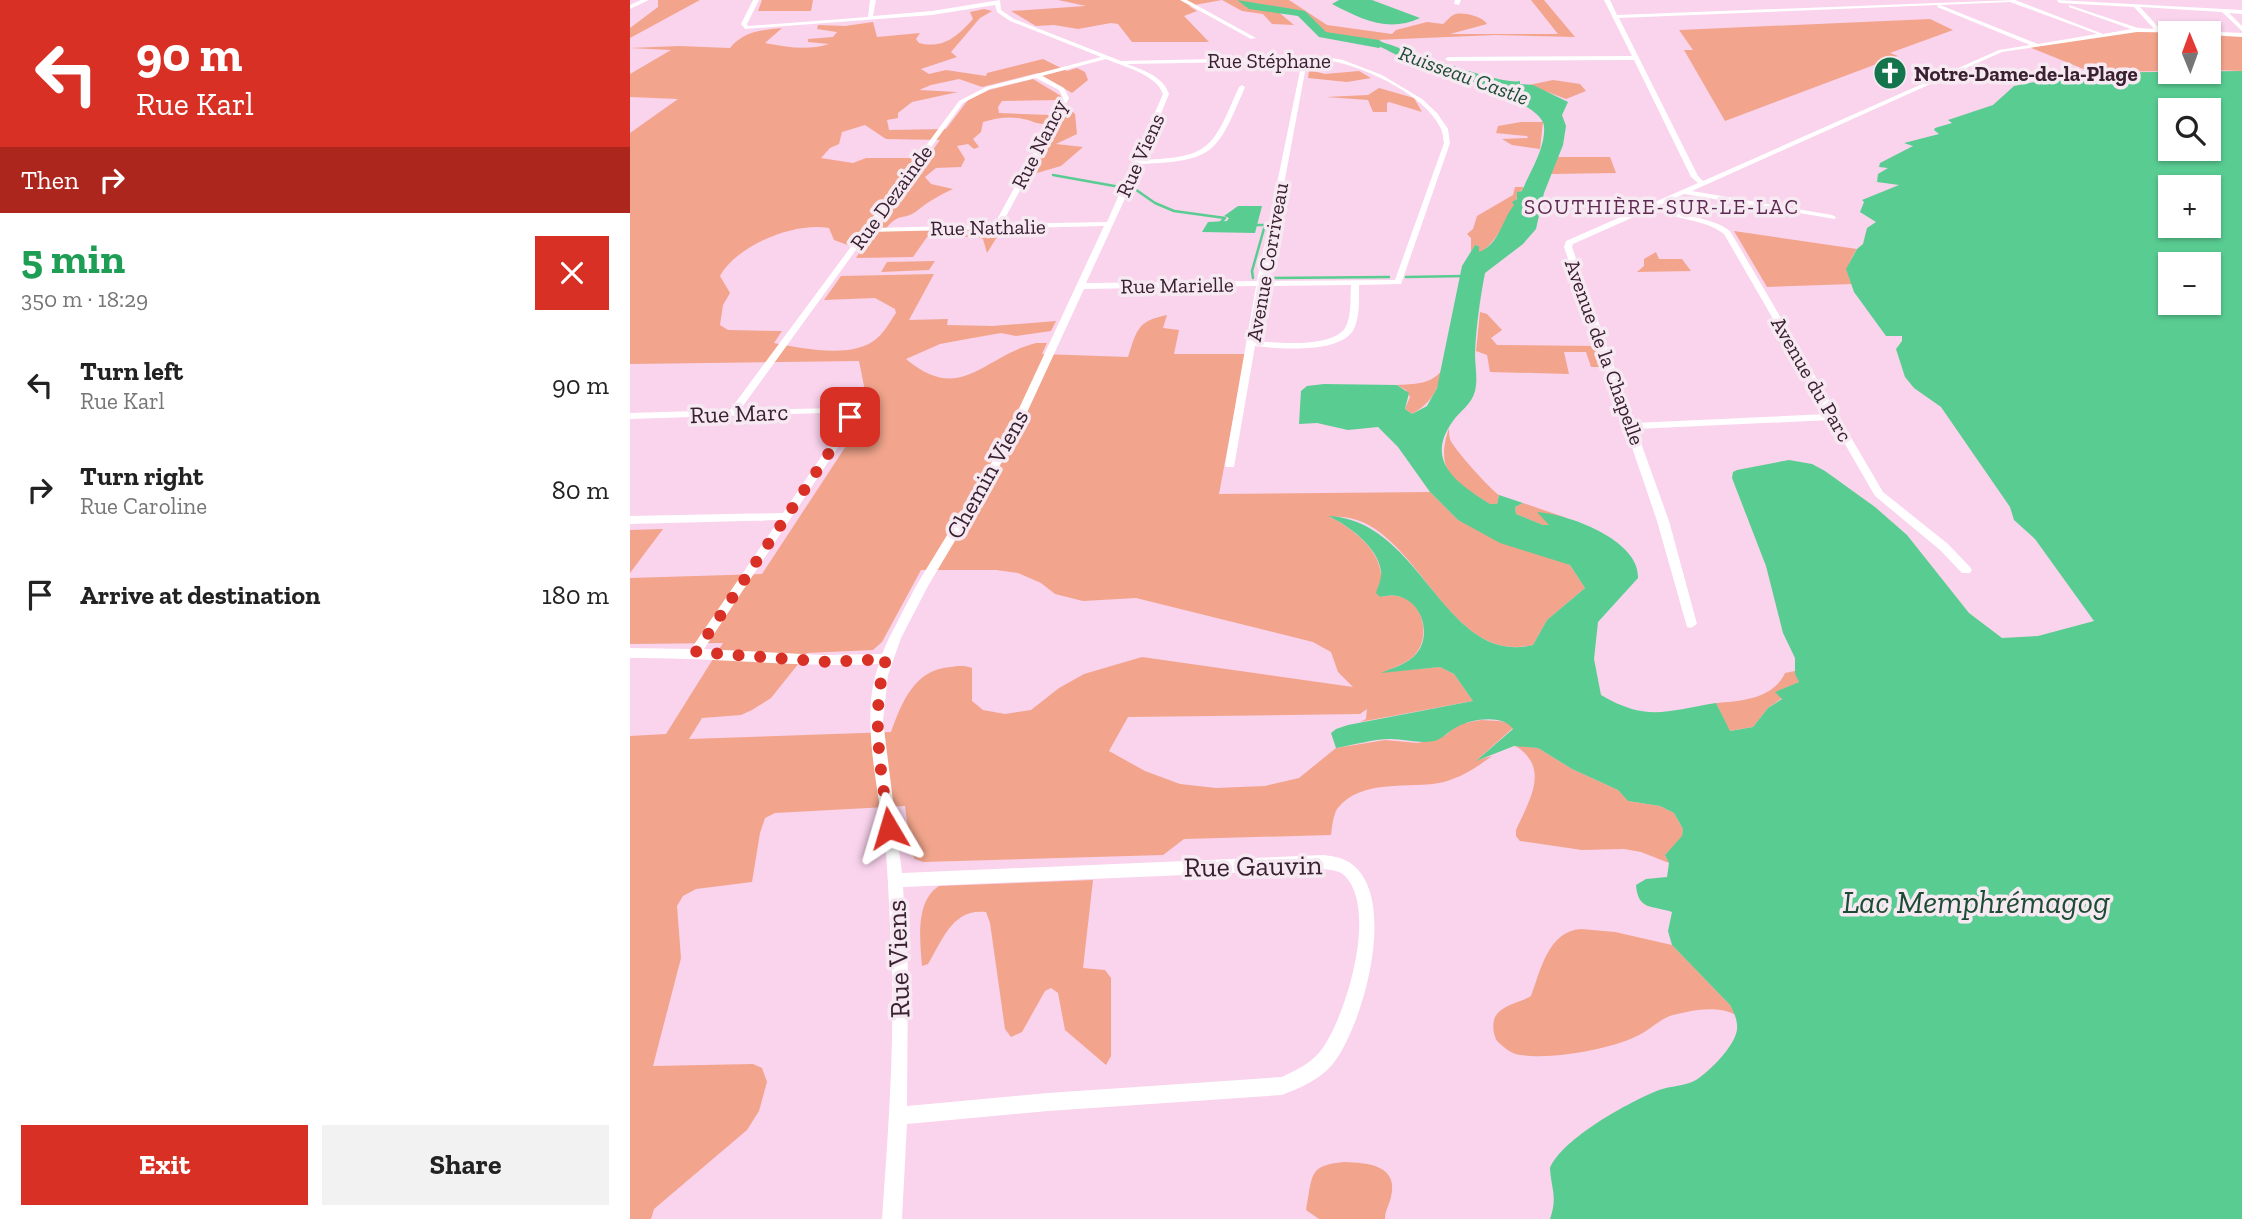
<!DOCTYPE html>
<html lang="en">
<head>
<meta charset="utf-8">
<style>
	body { margin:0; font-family:"Zilla Slab",serif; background:#f2f2f2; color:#222; height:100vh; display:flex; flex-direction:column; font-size:26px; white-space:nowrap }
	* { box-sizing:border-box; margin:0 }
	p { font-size:23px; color:#767676 }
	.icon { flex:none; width:38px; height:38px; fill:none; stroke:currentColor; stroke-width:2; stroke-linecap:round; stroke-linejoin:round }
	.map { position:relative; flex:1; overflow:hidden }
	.sheet { display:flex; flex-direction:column; background:#fff; width:630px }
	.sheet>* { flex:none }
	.hud { background:#d93025; color:#fff; overflow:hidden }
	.needle { width:46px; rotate:359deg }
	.controls { position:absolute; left:1528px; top:21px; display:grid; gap:14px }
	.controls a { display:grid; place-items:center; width:63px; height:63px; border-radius:0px; background:#fff; box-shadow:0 2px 5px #0004; font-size:35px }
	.pin { position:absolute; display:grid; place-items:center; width:60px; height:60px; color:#fff; margin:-30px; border-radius:14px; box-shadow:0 4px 10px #0006 }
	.me { position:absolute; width:77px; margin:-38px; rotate:353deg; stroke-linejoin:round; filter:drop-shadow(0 0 5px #0008) }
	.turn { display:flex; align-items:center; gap:24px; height:147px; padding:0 21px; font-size:32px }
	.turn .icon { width:91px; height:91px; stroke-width:2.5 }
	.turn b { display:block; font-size:49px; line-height:60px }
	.then { display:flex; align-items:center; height:66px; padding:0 21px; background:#0003; gap:14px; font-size:26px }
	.round { display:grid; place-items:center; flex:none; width:74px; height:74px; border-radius:0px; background:#f2f2f2 }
	.head { display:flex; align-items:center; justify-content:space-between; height:119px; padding:0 21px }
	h1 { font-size:42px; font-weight:800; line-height:52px; color:#1e9e55 }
	.button { display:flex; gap:14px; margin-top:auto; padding:14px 21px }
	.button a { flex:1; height:80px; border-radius:0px; background:#d93025; color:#fff; font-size:28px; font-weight:800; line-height:80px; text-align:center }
	.button a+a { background:#f2f2f2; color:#222 }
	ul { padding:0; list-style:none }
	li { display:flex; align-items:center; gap:21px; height:105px; padding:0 21px }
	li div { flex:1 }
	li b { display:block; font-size:26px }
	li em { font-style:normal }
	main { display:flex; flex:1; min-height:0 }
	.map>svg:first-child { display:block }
	.green { fill:#f2a58c; fill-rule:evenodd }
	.water { fill:#59cc92; fill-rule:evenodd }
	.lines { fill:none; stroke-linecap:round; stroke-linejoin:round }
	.stream { stroke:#59cc92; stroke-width:2.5 }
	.river { fill:#59cc92; fill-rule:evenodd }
	.minor { fill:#fff; fill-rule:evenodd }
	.tertiary { fill:#fff; fill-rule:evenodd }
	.route { stroke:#d93025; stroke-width:12; stroke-dasharray:0 21.6 }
	.labels { text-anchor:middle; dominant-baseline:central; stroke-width:7; stroke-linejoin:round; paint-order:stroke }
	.far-street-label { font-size:21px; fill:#3a2132; stroke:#f6e9f2 }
	.far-poi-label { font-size:21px; font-weight:bold; fill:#3a2132; stroke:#f6e9f2; text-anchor:start }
	.far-water-label { font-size:21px; font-style:italic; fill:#1d4c34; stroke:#f6e9f2 }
	.far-neighbourhood-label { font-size:21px; letter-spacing:2px; fill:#5f2a51; stroke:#f6e9f2 }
	.street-label { font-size:24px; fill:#3a2132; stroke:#f6e9f2 }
	.near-street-label { font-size:28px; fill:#3a2132; stroke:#f6e9f2 }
	.near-water-label { font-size:32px; font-style:italic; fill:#1d4c34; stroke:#f6e9f2 }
</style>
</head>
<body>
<main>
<section class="sheet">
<div class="hud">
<div class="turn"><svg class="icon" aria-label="left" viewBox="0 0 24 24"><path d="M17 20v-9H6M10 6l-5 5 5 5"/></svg><div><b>90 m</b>Rue Karl</div></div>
<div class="then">Then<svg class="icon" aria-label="right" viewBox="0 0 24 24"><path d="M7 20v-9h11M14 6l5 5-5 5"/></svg></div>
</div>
<div class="head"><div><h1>5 min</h1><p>350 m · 18:29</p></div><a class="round" style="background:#d93025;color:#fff"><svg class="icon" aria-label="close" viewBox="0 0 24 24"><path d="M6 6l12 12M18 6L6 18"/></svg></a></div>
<ul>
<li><svg class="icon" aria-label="left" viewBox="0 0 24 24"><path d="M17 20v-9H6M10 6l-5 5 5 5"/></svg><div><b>Turn left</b><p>Rue Karl</p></div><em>90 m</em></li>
<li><svg class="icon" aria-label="right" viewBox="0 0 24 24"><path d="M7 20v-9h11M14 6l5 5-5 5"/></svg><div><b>Turn right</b><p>Rue Caroline</p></div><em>80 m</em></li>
<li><svg class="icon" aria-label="arrive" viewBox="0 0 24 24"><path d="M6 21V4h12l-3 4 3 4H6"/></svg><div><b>Arrive at destination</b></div><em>180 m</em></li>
</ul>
<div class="button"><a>Exit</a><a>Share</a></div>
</section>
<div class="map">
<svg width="1612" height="1219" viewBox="0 0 1612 1219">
	<rect width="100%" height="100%" fill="#fad3ed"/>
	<g class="green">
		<polygon points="28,0 70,0 0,38 0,28 28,7"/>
		<polygon points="132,0 183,0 181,11 128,11"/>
		<path d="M428 0H659L697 25 762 34 766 30 797 22 813 24C817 21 821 15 826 14 835 12 853 17 857 24L820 34H928L901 0H914L945 37 865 35 746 40 716 39 693 35 666 11 646 10 664 25 642 24 633 14 612 11 592 0 559 6 567 11 554 16 579 42H502L488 24 481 23 448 29 424 25 406 26 381 11 456 6Z"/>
		<path d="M354 9 362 11 350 18 321 52 327 57 291 69 299 74 316 70 356 76 357 73 413 59 437 71 447 68 455 72 458 80 442 93 408 73 352 87 329 79 301 85 289 90 328 92 282 102 268 113V118L257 120 259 130 316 129 338 100 359 90 403 79 431 96 429 100 372 101 368 107 369 113 420 115 414 124C405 124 402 120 393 119 380 116 366 118 353 122L351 132 343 139 349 147 344 149 338 144 327 146 335 159 331 167 306 168 295 177 301 184 323 189C310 195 299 201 288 210 273 222 270 210 254 231L372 229 357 253 353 239 348 237H297L283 257 226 258 231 250 204 240 199 228C164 222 107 245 90 276L100 293 93 305 90 325 98 330 152 331 144 343C170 348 218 358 242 342 253 335 259 323 266 313L265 309 245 298 194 300 211 276 304 274 279 320 318 319 317 325 362 326 426 321 421 331 386 336 371 333 337 339 310 344 276 359C331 405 352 357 406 343H417L412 354 498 357C507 330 507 321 537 315L533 328 549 330 544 354H615L589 494 800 492 828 520 940 565 955 588 917 620 903 645C811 667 786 508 700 517 719 526 745 546 750 568 752 577 751 587 751 597 755 596 762 595 767 596 793 600 800 634 787 652 780 663 765 666 755 672L810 667 824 674 843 701 730 722 736 719 737 709 730 714 498 717 479 751 515 771 550 784 586 788 635 786 669 778 706 748 755 740 788 743 816 735 824 727 835 723 851 720 869 721 879 723 883 728 847 760 862 756C847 767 832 777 814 782 779 790 732 777 707 809 703 816 702 827 701 835L554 839 533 855 293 862 285 859 281 853 275 806 145 813 135 818 130 833 122 882 66 889 53 896 47 906 51 958 23 1066 123 1064 132 1068 137 1082 129 1111 117 1130 24 1209 21 1219H0V736L36 734 93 643 0 644V578L132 574 239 411 229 361 0 364V133L48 99 0 97V74L41 50 0 48 49 46 100 48C114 31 132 30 152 28L135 43C156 47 178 51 199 44L178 42V39L203 37 207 32 187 29 188 25 215 26 243 22 247 37 290 33 286 39 289 43C313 49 327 37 343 19L340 12ZM235 125 256 139 310 140 297 158H236L223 163 191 158 200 148 209 144 212 132ZM291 570H366L388 573 411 583 425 594 453 601 506 598 683 642 701 652 708 672 723 687 512 657 454 674 429 688 401 710 375 714 353 710 342 701V668C334 665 328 666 320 667 284 670 272 702 261 732L59 739 72 718 111 715 122 710 141 698 177 653 243 650 252 642Z"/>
		<polygon points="1300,19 1323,30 1260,53 1268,56 1095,121 1054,50 1063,50 1049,30"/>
		<polygon points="1509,31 1572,33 1540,33 1540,71 1461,72 1399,47"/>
		<polygon points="1578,34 1612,36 1612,71 1579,70"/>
		<polygon points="679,70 695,74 729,71 741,78 717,82 678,78"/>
		<polygon points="923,80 950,84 956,91 936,99 899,85"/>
		<polygon points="749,88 784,98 792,112 759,102 757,103 757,112 743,112 738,100 696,97 738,95"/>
		<polygon points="438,107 445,114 447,134 426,144 453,147 431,166 400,175"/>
		<polygon points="891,122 913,122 910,149 882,145 872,139 898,138 897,136 866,133 868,126"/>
		<polygon points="928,157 980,157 986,173 921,174"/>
		<path d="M885 187H893V190L888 192C887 206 863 248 849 253V246L845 245 841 252V238L837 234 843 229 847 216 883 195Z"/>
		<path d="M1104 231 1227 249C1219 262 1214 270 1222 284L1137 287Z"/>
		<polygon points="1026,252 1029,259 1052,259 1061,271 1007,272 1014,266 1014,259"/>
		<polygon points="305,261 299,270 251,272 257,262"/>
		<polygon points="850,312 857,314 872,330 861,338 867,345 967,346 973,367 961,367 956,352 934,352 939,374 860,372 857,355 846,351"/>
		<path d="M812 370C808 391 800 404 782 414L775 409 780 397 776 390 767 385C783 384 801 385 812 370Z"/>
		<path d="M819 428C819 432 819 436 820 439 822 447 861 490 869 495L867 504H860C825 482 804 473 819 428Z"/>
		<polygon points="893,503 937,518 913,513 921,525 913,525 886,514 885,507"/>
		<polygon points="33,529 0,573 0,530"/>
		<path d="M1165 671 1169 682 1146 692 1152 698 1138 708 1123 727 1099 731 1086 703C1111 701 1143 699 1155 673Z"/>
		<path d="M884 745 908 748 942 769 988 790 998 801 1030 806 1044 813 1053 829 1052 837 1035 855 1039 863 1011 852 994 849 952 850 890 841 886 836V830C900 799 921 767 884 745Z"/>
		<path d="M463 880 453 968 475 970 481 978V1056L476 1065 435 1030 428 993 421 988 415 991 392 1032 381 1037 375 1029 360 923 356 912C323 908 313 939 298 964L292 966C290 941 285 901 309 886Z"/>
		<path d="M951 929 985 932 1042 945 1100 1005 1106 1015C1087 1005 1063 1010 1043 1015 1030 1019 1022 1028 1011 1034 984 1049 921 1060 891 1055 881 1054 875 1048 868 1042 863 1036 862 1024 865 1017 872 1004 890 1003 901 996 911 970 918 931 951 929Z"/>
		<path d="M715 1162C738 1163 769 1165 761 1197 759 1205 755 1211 755 1219H689L676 1210C683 1176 677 1165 715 1162Z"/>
	</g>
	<g class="water">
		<path d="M709 0H742L790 18C758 33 731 19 702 4Z"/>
		<path d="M720 37C729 38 739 38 748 41 773 48 872 86 890 81V84L903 85 938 102 932 115 936 126 933 145 914 193 906 229 893 244 855 273C850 299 846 327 845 354 845 366 848 379 845 391 842 404 830 411 823 421 793 462 829 484 860 504H867L869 495 893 503 885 507 886 514 913 525H919L907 512C938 514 1010 540 1008 578L968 622 964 659 971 695C1017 722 1036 711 1086 703L1100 731 1123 727 1138 708 1152 699 1145 692 1169 682 1165 674V658L1153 633 1136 566 1102 478 1103 472 1107 470 1159 460 1182 464 1195 471 1245 507 1277 535 1339 613 1372 638 1408 636 1464 621 1405 539 1384 520 1380 507 1311 407 1284 388 1275 377 1266 349 1272 341V336H1256L1224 292 1216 269 1227 249 1233 244 1237 228 1246 222 1230 212 1234 202 1232 200 1269 185 1247 182 1248 174 1258 168 1249 167 1250 163 1283 146 1274 143 1309 134 1304 130 1305 128 1322 123 1318 120 1363 105 1384 86 1435 76 1438 73 1612 71V1219H920C928 1196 921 1189 920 1168 933 1138 999 1102 1029 1090 1040 1086 1056 1086 1066 1080 1080 1071 1104 1047 1107 1030 1108 1021 1104 1012 1100 1005L1042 945 1038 931 1042 912C1022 905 1008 911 1006 885L1016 879 1037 877 1039 863 1035 855 1052 836 1053 829 1044 813 1030 806 998 801 988 790 942 769 908 748 884 746 846 761 883 729C873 714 841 719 827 727 818 731 813 739 804 741 789 744 776 739 760 739 743 739 724 745 706 748L701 733 706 729 718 725 843 701 824 674 810 667 751 673C762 668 778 664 786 654 802 636 793 601 767 596 762 595 755 596 750 597L746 593C748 586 752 579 751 571 748 547 718 525 698 516 792 519 814 667 903 645L917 620 955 588 940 565 870 543 828 520 800 492 768 447 748 427 718 430 687 423 669 424 671 391 677 386 694 384 767 385 779 393 775 409 782 414 797 406 807 388 832 266 845 245 849 246V252C869 245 872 220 884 205L882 202 887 199V192L892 191C899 173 916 148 914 126 911 99 797 66 771 57 761 53 752 46 742 44 733 41 723 42 716 39ZM1540 110H1578V149H1540ZM1578 187V226H1540V187ZM1578 264V303H1540V264Z"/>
		<polygon points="608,206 632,206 625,233 572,232 578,222 597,221 599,218 594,216"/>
	</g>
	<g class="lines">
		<g class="stream">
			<polyline points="423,175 490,187"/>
			<polyline points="502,187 525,203 544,211 595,218 590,223 594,224"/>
			<polyline points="623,225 635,225 622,271 623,278"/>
			<polyline points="776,277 835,276"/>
			<polyline points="641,278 759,277"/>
		</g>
		<polygon class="river" points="607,0 675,11 696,32 749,40 755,44 749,48 689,37 668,16 619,9"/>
		<g class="minor">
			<path d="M123 0H129L117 24 118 26 238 17 240 0H246L243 16 302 11 370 0 371 10 384 19 491 61 675 57H697L713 60 752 75 792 99 807 113 818 129 820 143 771 284 729 285C729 299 730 316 724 329 711 354 649 349 625 346L604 467H596L595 465 626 286 454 289 382 445 298 586 271 638 258 675 253 721 272 873 693 855C703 856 715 858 723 865 768 901 733 1027 702 1065 689 1080 670 1088 652 1095L418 1111 277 1124 272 1219H252C258 1136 264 1053 262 970 260 931 259 892 256 853 251 795 228 719 249 664 166 668 83 657 0 658V648L61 649 149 520 0 524V516L153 513 212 426 215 418 210 414 194 413 0 419V413L100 410 329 101 356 87 471 57 380 21 367 12 365 5 302 15 115 29 111 24ZM476 59C494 67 526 74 533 94L477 222 372 224 439 98 434 88 412 76ZM672 61 627 281 456 283 511 164C585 161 587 153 615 87L612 85 609 87C582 148 582 157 512 160L539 94C533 76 513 70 497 64ZM677 61C689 61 700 60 710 63 741 70 796 97 810 127 813 132 813 138 814 143L765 280 636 281ZM406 78 429 90 433 98 364 225 243 228 333 103 360 89ZM474 226 372 445 286 586 259 638 252 654 192 655 74 649 222 426 225 417 213 408 110 410 239 232ZM721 285C720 298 722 317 715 328 702 348 647 343 626 341L635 286ZM693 869C700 870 708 870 714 875 749 908 716 1016 692 1049 682 1063 666 1070 652 1077L418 1093 277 1106 278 972 273 887Z"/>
			<polygon points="550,0 557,0 626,38 621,39"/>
			<polygon points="825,0 831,0 829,5 824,4"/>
			<path d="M974 0H980L987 15 1385 0 1473 34 1501 29 1439 7V5L1508 28 1524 29 1504 7 1429 3 1427 0 1612 10V14L1599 13 1612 26V31L1592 12 1510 7 1530 29 1612 33V37L1578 35V33L1507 32 1372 52 1062 191 1202 215 1206 217 1205 219 1054 194 1030 205C1052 219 1079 215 1100 231L1253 492 1318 544 1340 567 1342 570 1340 573H1332L1310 550 1245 496 1201 420 1006 429 1039 521 1067 624 1061 628 1057 627 1027 521 934 247 936 241 1068 183 1061 177 1004 60 818 61 815 59 818 57 1002 56ZM1380 2 1467 34 1408 44 1310 5ZM1308 5 1307 7 1400 45 1369 50 1073 181 1068 176 989 18ZM1024 208C1046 221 1073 218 1094 234L1198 414 1004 423 942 247 943 244Z"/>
		</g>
		<polygon class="tertiary" points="11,0 19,0 0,9 0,5"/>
	</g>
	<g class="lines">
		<path class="route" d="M220 417 217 426 66 652 198 662 256 659C240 715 251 771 259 828"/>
	</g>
	<defs>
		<symbol id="church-disc" viewBox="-11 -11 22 22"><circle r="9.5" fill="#14744b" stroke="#f6e9f2"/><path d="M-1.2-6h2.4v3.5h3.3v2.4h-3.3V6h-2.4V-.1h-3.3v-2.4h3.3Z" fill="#fff"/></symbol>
	</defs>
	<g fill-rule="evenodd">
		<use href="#church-disc" x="1241" y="54" width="38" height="38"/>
	</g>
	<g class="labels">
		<g class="far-street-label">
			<text x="639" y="60">Rue Stéphane</text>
			<text transform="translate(409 144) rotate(-63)">Rue Nancy</text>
			<text transform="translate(510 155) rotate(-66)">Rue Viens</text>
			<text transform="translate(261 197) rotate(-54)">Rue Dezainde</text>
			<text transform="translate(358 227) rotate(-1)">Rue Nathalie</text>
			<text transform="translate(637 262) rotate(-80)">Avenue Corriveau</text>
			<text transform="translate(547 285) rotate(-1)">Rue Marielle</text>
			<text transform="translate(975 352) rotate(70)">Avenue de la Chapelle</text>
			<text transform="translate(1182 379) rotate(60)">Avenue du Parc</text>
		</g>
		<g class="far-poi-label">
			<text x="1284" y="73">Notre-Dame-de-la-Plage</text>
		</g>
		<g class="far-water-label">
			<text transform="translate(834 75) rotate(20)">Ruisseau Castle</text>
		</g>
		<g class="far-neighbourhood-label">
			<text x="1032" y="206">SOUTHIÈRE-SUR-LE-LAC</text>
		</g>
		<g class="street-label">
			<text transform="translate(109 413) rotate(-2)">Rue Marc</text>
			<text transform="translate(357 474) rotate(-61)">Chemin Viens</text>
		</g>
		<g class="near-street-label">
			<text transform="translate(623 866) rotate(-1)">Rue Gauvin</text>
			<text transform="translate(268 959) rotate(-92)">Rue Viens</text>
		</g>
		<g class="near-water-label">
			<text x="1346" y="902">Lac Memphrémagog</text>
		</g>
	</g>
</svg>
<div class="controls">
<a><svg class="needle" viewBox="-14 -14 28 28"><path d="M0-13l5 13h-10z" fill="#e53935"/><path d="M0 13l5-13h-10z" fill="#767676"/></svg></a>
<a><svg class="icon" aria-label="search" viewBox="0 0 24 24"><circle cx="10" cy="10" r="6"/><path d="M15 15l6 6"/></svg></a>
<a>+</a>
<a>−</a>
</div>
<div class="pin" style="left:220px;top:417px;background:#d93025"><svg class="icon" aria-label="arrive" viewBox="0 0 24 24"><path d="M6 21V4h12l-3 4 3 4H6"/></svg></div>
<svg class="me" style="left:259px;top:828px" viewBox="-20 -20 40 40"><path d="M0-17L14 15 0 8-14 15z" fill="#d93025" stroke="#fff" stroke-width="4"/></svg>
</div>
</main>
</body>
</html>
